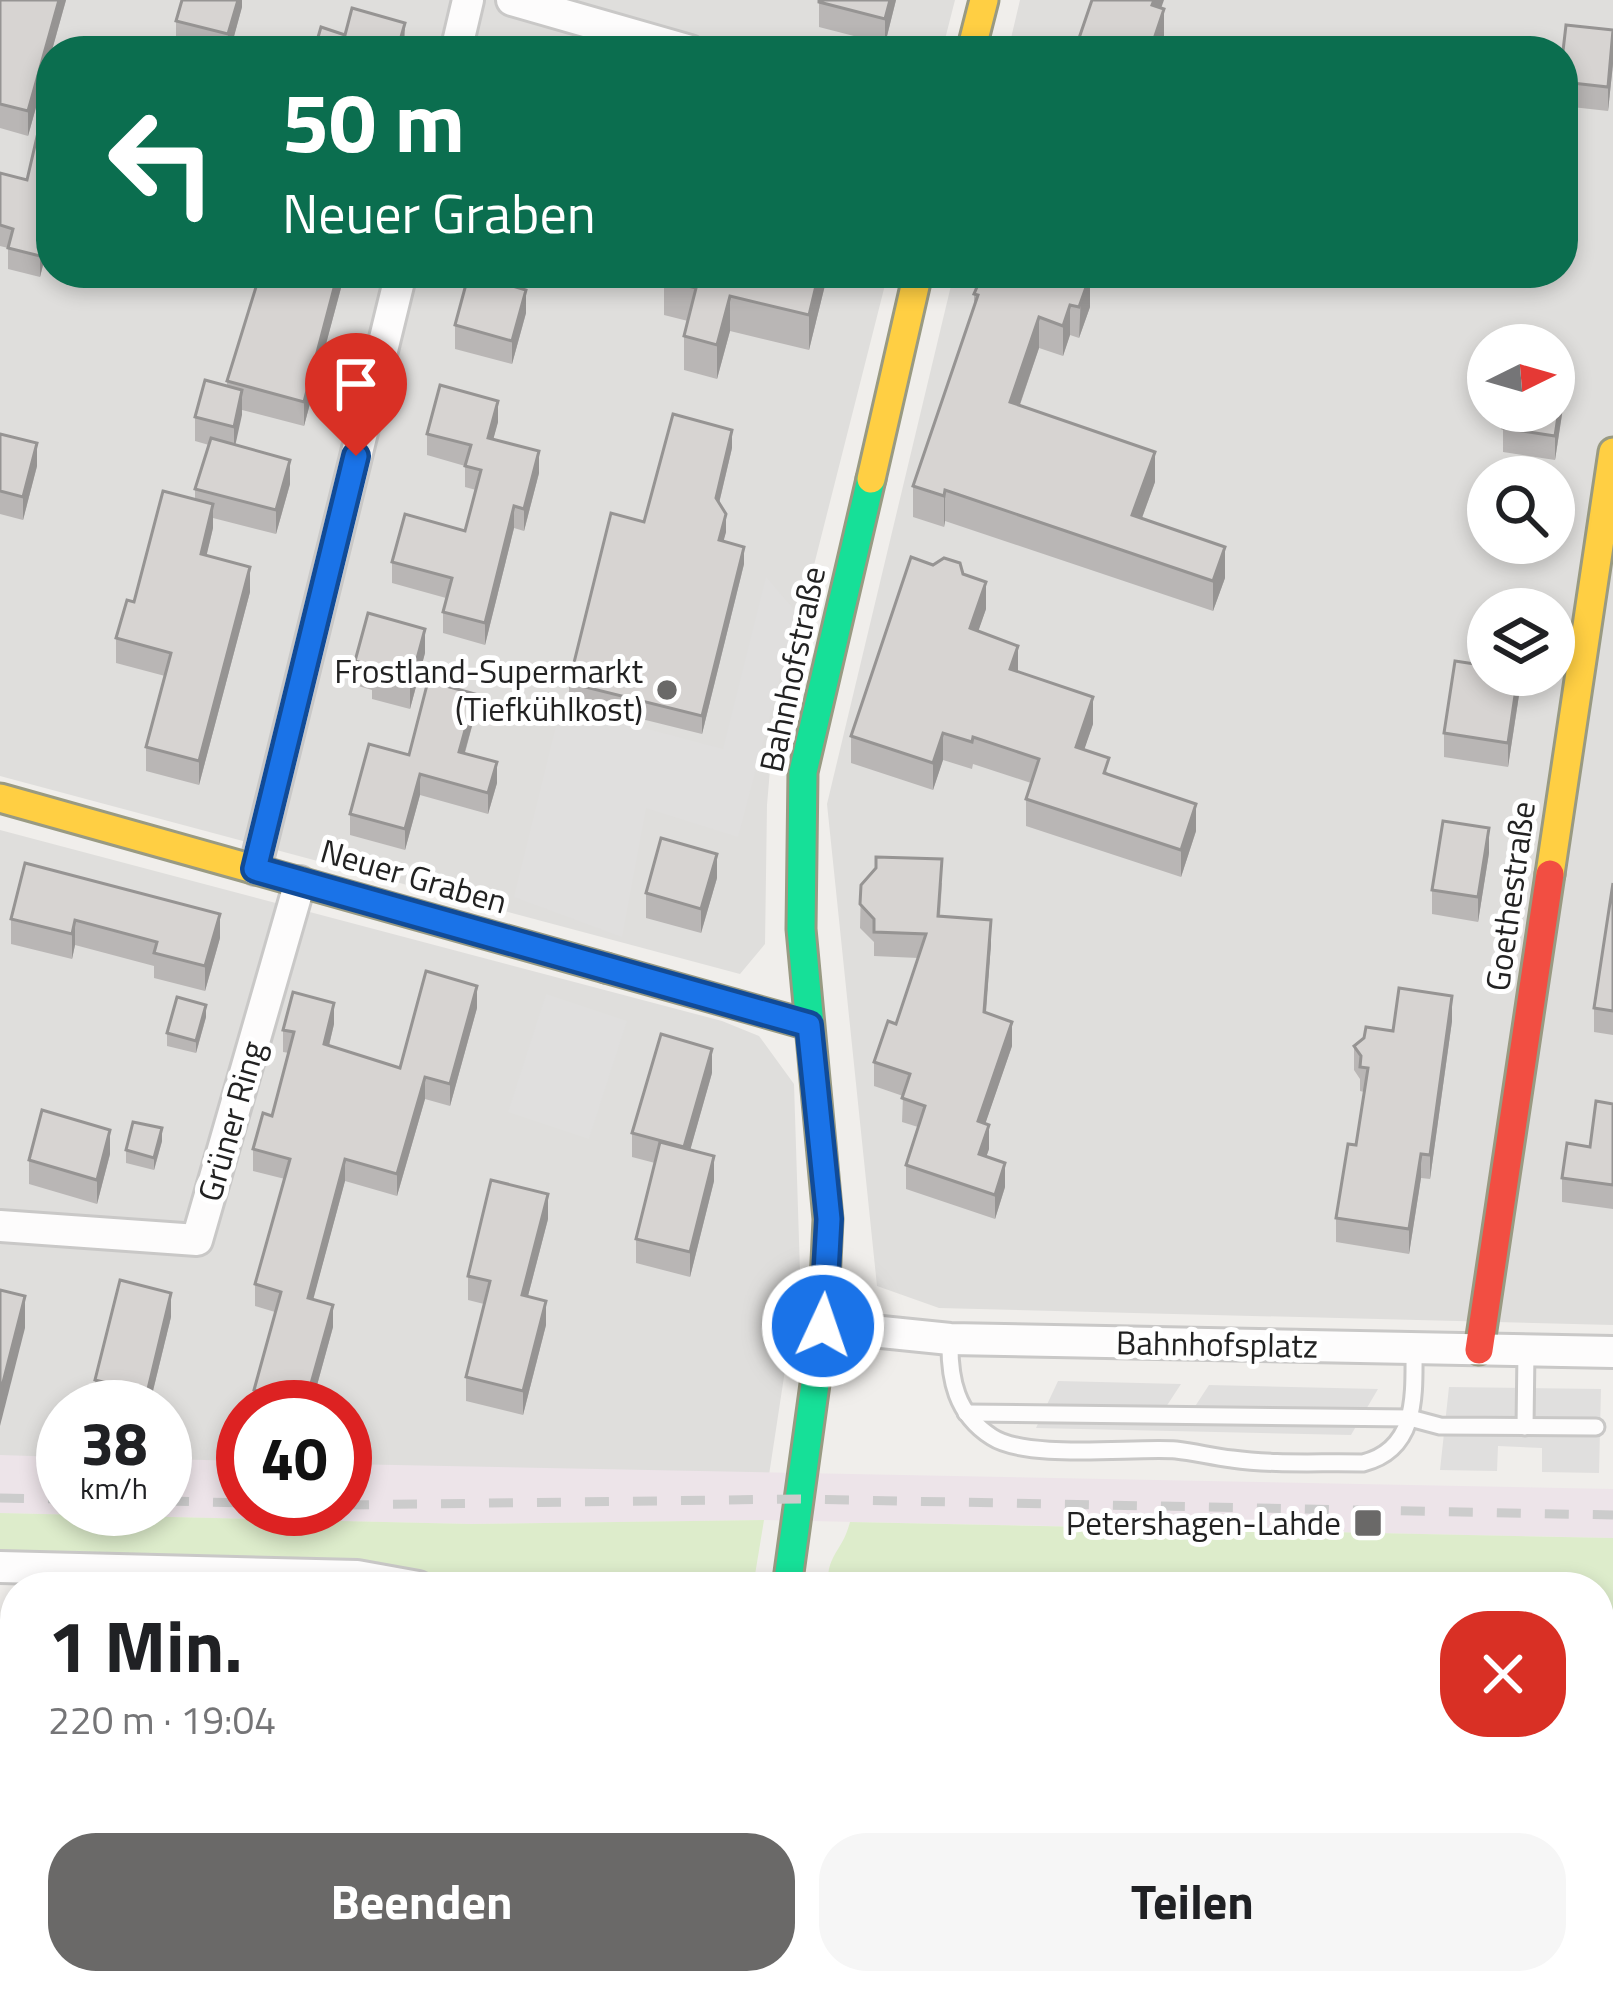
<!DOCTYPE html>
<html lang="de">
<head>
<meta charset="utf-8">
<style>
	body { margin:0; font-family:"Titillium Web",sans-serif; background:#f6f6f6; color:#202124; height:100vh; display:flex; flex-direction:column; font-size:45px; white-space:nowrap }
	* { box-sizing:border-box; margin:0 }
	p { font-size:39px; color:#757577 }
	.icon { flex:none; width:66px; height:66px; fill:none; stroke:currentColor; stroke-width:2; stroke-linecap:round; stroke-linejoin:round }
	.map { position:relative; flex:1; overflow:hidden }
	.panel { position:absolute; left:0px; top:1572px; width:1614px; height:423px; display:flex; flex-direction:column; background:#fff; border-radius:48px 48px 0 0; box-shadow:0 6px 18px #0003 }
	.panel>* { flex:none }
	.hud { position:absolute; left:36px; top:36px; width:1542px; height:252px; border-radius:48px; box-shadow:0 6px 18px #0003; background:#0b6e4f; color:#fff; overflow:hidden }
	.needle { width:78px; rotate:85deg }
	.controls { position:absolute; left:1467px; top:324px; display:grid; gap:24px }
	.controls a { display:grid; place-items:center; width:108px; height:108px; border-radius:50%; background:#fff; box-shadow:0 6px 18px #0003; font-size:60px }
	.speed { position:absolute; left:36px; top:1380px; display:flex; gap:24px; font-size:60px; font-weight:700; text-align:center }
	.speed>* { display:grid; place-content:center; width:156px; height:156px; border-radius:50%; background:#fff; box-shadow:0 6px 18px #0003; line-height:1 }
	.speed small { font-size:30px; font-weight:400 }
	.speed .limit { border:18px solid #d22; background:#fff; color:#111 }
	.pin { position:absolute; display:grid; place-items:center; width:102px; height:102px; color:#fff; margin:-123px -51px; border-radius:50% 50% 50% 0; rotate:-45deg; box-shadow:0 0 12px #0007 }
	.pin .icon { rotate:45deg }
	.me { position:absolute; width:132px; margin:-66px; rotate:3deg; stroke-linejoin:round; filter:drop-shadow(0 0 9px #0008) }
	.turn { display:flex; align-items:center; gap:42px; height:252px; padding:0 48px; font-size:54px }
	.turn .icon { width:156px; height:156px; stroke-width:2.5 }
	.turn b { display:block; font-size:84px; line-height:102px }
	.round { display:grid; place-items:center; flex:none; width:126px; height:126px; border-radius:48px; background:#f6f6f6 }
	.summary { display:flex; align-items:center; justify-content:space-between; height:204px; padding:0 48px }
	h1 { font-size:72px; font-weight:700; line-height:90px }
	.cta { display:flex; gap:24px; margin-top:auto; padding:24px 48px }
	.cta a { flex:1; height:138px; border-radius:48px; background:#6a6968; color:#fff; font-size:48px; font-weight:700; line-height:138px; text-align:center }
	.cta a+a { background:#f6f6f6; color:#202124 }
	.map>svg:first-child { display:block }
	.residential { fill:#dfdedc; fill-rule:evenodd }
	.industrial { fill:#ede4e9 }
	.farmland { fill:#efefdf }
	.grass { fill:#ddeccb }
	.parking { fill:#e0dfde }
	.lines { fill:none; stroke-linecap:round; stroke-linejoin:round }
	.lane-casing { stroke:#c9c8c7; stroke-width:21 }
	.street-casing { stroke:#c9c8c7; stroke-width:36 }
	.fast-casing { stroke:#999a82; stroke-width:33 }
	.slow-casing { stroke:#999a82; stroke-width:33 }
	.jam-casing { stroke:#999a82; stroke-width:33 }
	.lane { stroke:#fdfcfc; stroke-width:15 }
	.street { stroke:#fdfcfc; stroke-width:30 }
	.fast { stroke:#16e098; stroke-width:27 }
	.slow { stroke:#ffcf43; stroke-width:27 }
	.jam { stroke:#f24e42; stroke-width:27 }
	.rail { stroke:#ccc; stroke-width:9; stroke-dasharray:24 24; stroke-linecap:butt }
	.wall { fill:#b9b6b5 }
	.shaded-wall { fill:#969493 }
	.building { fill:#d7d4d2; stroke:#969493; stroke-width:3 }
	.route-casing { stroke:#114b97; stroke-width:30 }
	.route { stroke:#1a73e8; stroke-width:21 }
	.poi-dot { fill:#6a6968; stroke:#fff; stroke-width:4.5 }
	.labels { text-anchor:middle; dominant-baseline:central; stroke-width:10; stroke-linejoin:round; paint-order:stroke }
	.street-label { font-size:33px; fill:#222; stroke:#fff }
	.poi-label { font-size:33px; fill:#222; stroke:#fff; text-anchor:end }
</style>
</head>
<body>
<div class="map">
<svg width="1613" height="1994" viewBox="0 0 1613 1994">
	<rect width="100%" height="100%" fill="#f0eeeb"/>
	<g class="residential">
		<polygon points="0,0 955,0 942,51 51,51 51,273 888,273 774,723 767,805 765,944 740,974 0,776"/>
		<path d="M1020 0H1613V1325L939 1308 877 1286 827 804 954 273H1563V51H1008ZM1488 345H1554V411H1488ZM1488 477H1554V543H1488ZM1488 609H1554V675H1488Z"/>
		<polygon points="0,830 722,1021 759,1036 794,1084 800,1272 769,1475 345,1470 345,1407 243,1407 243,1467 165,1464 165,1407 63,1407 63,1460 0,1458"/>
		<polygon points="1599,1669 1613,1669 1613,1994 772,1994 774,1980 1599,1980"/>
	</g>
	<polygon class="industrial" points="0,1455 63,1457 63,1509 165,1509 165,1459 243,1461 243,1509 345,1509 345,1464 1613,1489 1613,1538 764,1520 471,1524 0,1513"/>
	<polygon class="farmland" points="0,1929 15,1930 15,1980 656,1980 691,1985 690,1994 0,1994"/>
	<g class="grass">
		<polygon points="0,1513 471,1524 764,1520 753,1587 496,1587 387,1565 0,1550"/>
		<path d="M850 1522 1613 1538V1615H1599V1587H828C826 1554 842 1553 850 1522Z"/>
	</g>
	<g class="parking">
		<polygon points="766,577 797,613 738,837 646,808 622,937 514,897 561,706 723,749"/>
		<polygon points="546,994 627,1021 589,1139 508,1112"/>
		<polygon points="1058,1381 1181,1384 1164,1410 1192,1411 1209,1385 1378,1389 1351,1435 1036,1428"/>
		<polygon points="1449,1387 1601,1389 1599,1473 1542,1472 1542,1448 1498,1446 1497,1471 1440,1470"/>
		<polygon points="0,1614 15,1615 15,1725 2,1844 15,1845 15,1922 0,1922"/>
	</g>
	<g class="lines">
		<defs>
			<g id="lane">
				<path d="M950 1339C949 1379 956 1414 992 1437 1027 1460 1131 1447 1176 1450 1195 1452 1213 1457 1232 1459 1274 1465 1319 1462 1363 1463 1418 1449 1414 1395 1414 1348"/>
				<polyline points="966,1413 1410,1418 1440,1426 1596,1427"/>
				<polyline points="1525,1427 1526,1351"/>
			</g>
			<g id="street">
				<polyline points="512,0 690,51"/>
				<polyline points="456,51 468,0"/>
				<polyline points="255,869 401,273"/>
				<polyline points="0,1226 197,1240 300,882"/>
				<polyline points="823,1326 950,1339 1613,1352"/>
				<polyline points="0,1567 357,1576 418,1587"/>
				<polyline points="1488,1994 1493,1980"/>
			</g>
			<g id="fast">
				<polyline points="606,968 809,1025"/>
				<polyline points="787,1587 823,1326 828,1219 801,929 803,772 871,479"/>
				<polyline points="1599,1637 1613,1637"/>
				<polyline points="732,1994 734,1980"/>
			</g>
			<g id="slow">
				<polyline points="971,51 984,0"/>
				<polyline points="871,479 918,273"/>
				<polyline points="0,798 606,968"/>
				<polyline points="1550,874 1613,452"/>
			</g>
			<polyline id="jam" points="1479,1350 1550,874"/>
		</defs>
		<use href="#lane" class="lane-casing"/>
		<use href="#street" class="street-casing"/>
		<use href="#fast" class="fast-casing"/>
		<use href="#slow" class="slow-casing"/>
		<use href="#jam" class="jam-casing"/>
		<use href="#lane" class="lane"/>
		<use href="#street" class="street"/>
		<use href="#fast" class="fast"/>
		<use href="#slow" class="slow"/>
		<use href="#jam" class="jam"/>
		<g class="rail">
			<polyline points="0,1498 63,1499"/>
			<polyline points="165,1501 243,1503"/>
			<polyline points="345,1505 799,1499 1613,1515"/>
		</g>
	</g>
	<g class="wall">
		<polygon points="0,0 66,0 28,136 0,128"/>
		<polygon points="242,0 242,7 230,51 200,51 176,45 176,21"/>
		<polygon points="819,0 896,0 885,44 819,27"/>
		<polygon points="1613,30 1613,64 1608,111 1563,106 1563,51"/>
		<polygon points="51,117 51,233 40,277 8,269 8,248 0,246 0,173 27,180"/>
		<polygon points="283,273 345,273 304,426 242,410 235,445 290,484 276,534 213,518 213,528 206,556 250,592 199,785 146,771 146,747 165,676 116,663 116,638 134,602 195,499 195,489 209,445 195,441 195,417 227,386 227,381"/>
		<polygon points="469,273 518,273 514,286 526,313 512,364 455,349 455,325"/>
		<polygon points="666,273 828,273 809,350 730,331 717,379 684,370 684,336 688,321 664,315 664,280"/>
		<polygon points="1089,273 1090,307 1079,338 1070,335 1063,356 1039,348 1020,405 1155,482 1142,518 1225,578 1213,611 945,521 944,527 913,517 913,486 974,308 974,294"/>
		<polygon points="1564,401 1555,460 1503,452 1503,428"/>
		<polygon points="498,422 493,439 539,473 524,531 514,528 485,645 443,633 443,612 446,598 392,583 392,562 465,531 476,490 465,487 465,466 427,455 427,434"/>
		<polygon points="0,434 37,466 23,520 0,514"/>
		<polygon points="732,448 719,503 726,532 723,541 744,564 702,734 569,701 569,683 644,522"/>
		<polygon points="963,574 986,609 978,631 1018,672 1093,724 1084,749 1109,774 1196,831 1181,877 1026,826 1026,799 1031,783 973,764 972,769 943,760 933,790 851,763 851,736"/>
		<polygon points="425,653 410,709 372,699 372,690 355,685 355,661"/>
		<polygon points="1519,695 1508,767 1444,757 1444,733"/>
		<polygon points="475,715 465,753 497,783 488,814 420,795 405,850 350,835 350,814 409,755"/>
		<polygon points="1489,853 1478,922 1432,914 1432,890"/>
		<polygon points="25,863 220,938 205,991 154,978 154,966 75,945 72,959 11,944 11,919"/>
		<polygon points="717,878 701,933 646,918 646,893"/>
		<polygon points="942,883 940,916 991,944 986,1013 1012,1046 985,1124 989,1149 986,1157 1005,1187 995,1219 906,1189 906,1165 918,1127 902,1122 903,1096 874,1086 874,1062 896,1024 918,958 874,956 874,942 860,928 861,885"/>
		<polygon points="1613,883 1613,1035 1594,1032 1594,1008"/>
		<polygon points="477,1008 450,1106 425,1099 397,1196 345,1181 313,1299 333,1327 311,1407 254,1407 254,1390 275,1312 255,1306 255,1284 285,1179 253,1171 253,1149 272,1116 289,1053 283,1052 283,1030 334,1024 329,1046 400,1068"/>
		<polygon points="206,1017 196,1053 167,1046 167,1033"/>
		<polygon points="1452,1021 1430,1179 1421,1178 1409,1254 1336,1242 1336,1218 1356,1145 1364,1092 1360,1091 1360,1079 1354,1070 1354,1046 1393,1031"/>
		<polygon points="712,1073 690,1150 714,1181 690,1277 636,1263 636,1239 655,1163 632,1157 632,1133"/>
		<polygon points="1613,1104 1613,1209 1562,1202 1562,1178 1590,1147"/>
		<polygon points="162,1141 154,1170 126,1163 126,1150"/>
		<polygon points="110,1154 97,1204 29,1184 29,1160"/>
		<polygon points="548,1219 528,1296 546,1325 523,1415 466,1401 466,1377 484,1304 468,1300 468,1276"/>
		<polygon points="171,1317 149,1407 106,1407 95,1404 95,1380"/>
		<polygon points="813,1980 983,1980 986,1994 815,1994"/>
		<polygon points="1558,1980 1613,1994 1558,1994"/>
		<polygon points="1334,1983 1411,1994 1334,1994"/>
	</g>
	<g class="shaded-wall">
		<polygon points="59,0 66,0 28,136 28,111"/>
		<polygon points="238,0 242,0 242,7 230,51 228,51 228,34"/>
		<polygon points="890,0 896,0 885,44 885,19"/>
		<polygon points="1154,0 1164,0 1152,34 1152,5"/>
		<polygon points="1164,9 1164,38 1160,51 1150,51"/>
		<polygon points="405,23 404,51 397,51"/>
		<polygon points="1613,40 1613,64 1608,111 1608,87"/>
		<polygon points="51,212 51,233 40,277 40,256"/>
		<polygon points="338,273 345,273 304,426 304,402"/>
		<polygon points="512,273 518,273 509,308 509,285"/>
		<polygon points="819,273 828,273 809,350 809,315"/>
		<polygon points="1082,273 1089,273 1089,278 1090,276 1090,307 1079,338"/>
		<polygon points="526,290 526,313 512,364 512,341"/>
		<polygon points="730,296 730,331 717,379 717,345"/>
		<polygon points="1070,305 1070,335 1063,356 1063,326"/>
		<polygon points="1039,317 1039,348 1010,433 1010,402"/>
		<polygon points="1564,377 1564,401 1555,460 1555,436"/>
		<polygon points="242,390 242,415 234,451 234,427"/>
		<polygon points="498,401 498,422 488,459 488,438"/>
		<polygon points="732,430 732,448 716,516 716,498"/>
		<polygon points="37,443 37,466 23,520 23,497"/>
		<polygon points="539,451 539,473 524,531 524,509"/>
		<polygon points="1155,452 1155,482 1132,545 1132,515"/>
		<polygon points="290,460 290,484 276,534 276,510"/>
		<polygon points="945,490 945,521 944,527 944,496"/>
		<polygon points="213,504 213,528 201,579 201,554"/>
		<polygon points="514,506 514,528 485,645 485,623"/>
		<polygon points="726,514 726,532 719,558 719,540"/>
		<polygon points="744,547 744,564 702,734 702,716"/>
		<polygon points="1225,547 1225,578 1213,611 1213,581"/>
		<polygon points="250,567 250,592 199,785 199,761"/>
		<polygon points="986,582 986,609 970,655 970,628"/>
		<polygon points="425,629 425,653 410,709 410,685"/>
		<polygon points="1018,646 1018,673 1010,669"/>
		<polygon points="1519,675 1519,695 1508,767 1508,743"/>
		<polygon points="475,694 475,715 459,773 459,752"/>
		<polygon points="1093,697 1093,724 1076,774 1076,747"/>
		<polygon points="943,733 943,760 933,790 933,763"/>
		<polygon points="497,762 497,783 488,814 488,793"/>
		<polygon points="420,774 420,795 405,850 405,829"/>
		<polygon points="1196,804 1196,831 1181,877 1181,850"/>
		<polygon points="1489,828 1489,853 1478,922 1478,897"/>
		<polygon points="717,854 717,878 701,933 701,909"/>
		<polygon points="220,914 220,938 205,991 205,966"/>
		<polygon points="75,920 75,945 72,959 72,934"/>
		<polygon points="991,920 991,944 984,1036 984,1012"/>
		<polygon points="477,986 477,1008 450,1106 450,1084"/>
		<polygon points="1452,996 1452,1021 1430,1179 1430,1155"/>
		<polygon points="334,1003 334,1024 324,1066 324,1044"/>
		<polygon points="206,1005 206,1017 196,1053 196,1041"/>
		<polygon points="1012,1022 1012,1046 978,1145 978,1121"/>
		<polygon points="712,1049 712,1073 684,1172 684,1147"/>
		<polygon points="425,1077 425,1099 397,1196 397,1174"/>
		<polygon points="989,1125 989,1149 979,1178 979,1154"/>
		<polygon points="162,1128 162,1141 154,1170 154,1158"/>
		<polygon points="110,1130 110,1154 97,1204 97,1180"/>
		<polygon points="1421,1154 1421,1178 1409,1254 1409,1229"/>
		<polygon points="714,1156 714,1181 690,1277 690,1252"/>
		<polygon points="345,1159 345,1181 308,1319 308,1298"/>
		<polygon points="1005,1163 1005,1187 995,1219 995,1195"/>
		<polygon points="548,1194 548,1219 522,1319 522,1295"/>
		<polygon points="171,1293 171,1317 149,1407 147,1407 147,1393"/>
		<polygon points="25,1296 25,1328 0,1426 0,1394"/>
		<polygon points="546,1301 546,1325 523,1415 523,1391"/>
		<polygon points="333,1305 333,1327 311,1407 305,1407"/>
		<polygon points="1266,1980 1274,1980 1269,1994 1261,1994"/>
		<polygon points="1408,1980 1416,1980 1411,1994 1403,1994"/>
	</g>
	<g class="building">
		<polygon points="0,0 59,0 28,111 0,104"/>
		<polygon points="182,0 238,0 228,34 176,21"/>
		<polygon points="819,0 890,0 885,19 819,2"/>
		<polygon points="1092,0 1154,0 1152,5 1164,9 1150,51 1089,51 1076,47"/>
		<polygon points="352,8 405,23 397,51 314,51 321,27 345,35"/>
		<polygon points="1566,25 1613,30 1608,87 1563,82 1563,51"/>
		<polygon points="42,115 51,117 51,212 40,256 8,248 13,229 0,225 0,173 27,180"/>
		<polygon points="283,273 338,273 304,402 227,381 260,274 281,280"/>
		<polygon points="469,273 512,273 509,285 526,290 512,341 455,325"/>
		<polygon points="666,273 819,273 809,315 730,296 717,345 684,336 696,288 664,280"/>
		<polygon points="983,273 1082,273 1090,276 1079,307 1070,305 1063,326 1039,317 1010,402 1155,452 1132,515 1225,547 1213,581 945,490 944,496 913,486 978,295 974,294"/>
		<polygon points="1554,375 1564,377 1555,436 1503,428 1505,411 1554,411"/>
		<polygon points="205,380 242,390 234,427 195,417"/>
		<polygon points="440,385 498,401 488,438 539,451 524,509 514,506 485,623 443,612 452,578 392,562 405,514 465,531 481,470 465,466 471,445 427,434"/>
		<polygon points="673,414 732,430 716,498 726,514 719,540 744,547 702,716 569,683 611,513 644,522"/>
		<polygon points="0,434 37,443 23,497 0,491"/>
		<polygon points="211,438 290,460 276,510 195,489"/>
		<polygon points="163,491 213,504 201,554 250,567 199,761 146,747 171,653 116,638 127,600 134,602"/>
		<polygon points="911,557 933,565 944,558 960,563 963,574 986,582 970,628 1018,646 1010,669 1093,697 1076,747 1109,758 1104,773 1196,804 1181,850 1026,799 1039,759 973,737 972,742 943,733 933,763 851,736"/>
		<polygon points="368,613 425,629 410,685 372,674 374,666 355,661"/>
		<polygon points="1455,661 1488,666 1488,675 1518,675 1508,743 1444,733"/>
		<polygon points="428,681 475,694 459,752 497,762 488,793 420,774 405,829 350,814 369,744 409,755"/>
		<polygon points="1443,821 1489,828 1478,897 1432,890"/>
		<polygon points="661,838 717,854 701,909 646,893"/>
		<polygon points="876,857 942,859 938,916 991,920 984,1012 1012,1022 978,1121 989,1125 979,1154 1005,1163 995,1195 906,1165 925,1106 902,1098 910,1074 874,1062 888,1021 896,1024 926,934 874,932 874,919 860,904 861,885 876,868"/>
		<polygon points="25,863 220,914 205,966 154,953 157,942 75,920 72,934 11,919"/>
		<polygon points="1613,883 1613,1011 1594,1008"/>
		<polygon points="426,971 477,986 450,1084 425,1077 397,1174 345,1159 308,1298 333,1305 305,1405 254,1390 281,1292 255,1284 290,1159 253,1149 263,1113 272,1116 294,1032 283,1030 293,992 334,1003 324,1044 400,1068"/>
		<polygon points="1399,988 1452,996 1430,1155 1421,1154 1409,1229 1336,1218 1348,1144 1356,1145 1368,1068 1360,1067 1361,1056 1354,1046 1364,1038 1366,1027 1393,1031"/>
		<polygon points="177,997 206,1005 196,1041 167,1033"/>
		<polygon points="661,1034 712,1049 684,1147 632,1133"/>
		<polygon points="1596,1101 1613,1104 1613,1185 1562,1178 1567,1143 1590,1147"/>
		<polygon points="42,1110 110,1130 97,1180 29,1160"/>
		<polygon points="133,1122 162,1128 154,1158 126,1150"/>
		<polygon points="660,1142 714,1156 690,1252 636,1239"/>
		<polygon points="491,1180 548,1194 522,1295 546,1301 523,1391 466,1377 490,1281 468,1276"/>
		<polygon points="120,1280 171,1293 147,1393 95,1380"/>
		<polygon points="0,1290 25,1296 0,1394"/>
		<polygon points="1599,1943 1613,1948 1613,1994 1571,1994 1575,1986 1558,1980 1599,1980"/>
		<polygon points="824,1980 983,1980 986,1994 826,1994"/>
		<polygon points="1204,1980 1266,1980 1261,1994 1200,1994"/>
		<polygon points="1335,1980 1408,1980 1403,1994 1351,1994 1353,1990 1334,1983"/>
	</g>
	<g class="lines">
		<defs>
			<polyline id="route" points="356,456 255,869 809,1025 829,1219 823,1326"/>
		</defs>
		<use href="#route" class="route-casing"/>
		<use href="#route" class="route"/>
	</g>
	<g class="poi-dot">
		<circle cx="667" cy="690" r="12"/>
		<rect x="1353" y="1508" width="30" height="30" rx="6"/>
	</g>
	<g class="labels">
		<g class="street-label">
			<text transform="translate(792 669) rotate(-78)">Bahnhofstraße</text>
			<text transform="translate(414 876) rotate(16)">Neuer Graben</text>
			<text transform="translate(1510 896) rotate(-82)">Goethestraße</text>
			<text transform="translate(231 1121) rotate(-74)">Grüner Ring</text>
			<text transform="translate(1217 1344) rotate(1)">Bahnhofsplatz</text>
		</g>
		<g class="poi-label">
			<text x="643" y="671">Frostland-Supermarkt<tspan x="643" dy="38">(Tiefkühlkost)</tspan></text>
			<text x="1341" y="1523">Petershagen-Lahde</text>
		</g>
	</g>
</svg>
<div class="controls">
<a><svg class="needle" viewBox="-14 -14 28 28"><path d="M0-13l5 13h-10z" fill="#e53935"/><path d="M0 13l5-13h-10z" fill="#757577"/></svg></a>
<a><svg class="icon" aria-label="search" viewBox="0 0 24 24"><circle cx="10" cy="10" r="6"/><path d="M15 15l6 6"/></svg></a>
<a><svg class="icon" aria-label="layers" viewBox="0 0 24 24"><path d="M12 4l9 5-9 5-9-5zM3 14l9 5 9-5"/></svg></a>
</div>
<div class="speed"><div>38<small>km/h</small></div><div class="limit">40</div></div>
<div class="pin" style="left:356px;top:456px;background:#d93025"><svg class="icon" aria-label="arrive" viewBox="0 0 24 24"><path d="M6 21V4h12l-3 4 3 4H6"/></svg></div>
<svg class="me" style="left:823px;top:1326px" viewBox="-20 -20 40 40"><circle r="17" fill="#1a73e8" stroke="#fff" stroke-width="3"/><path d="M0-11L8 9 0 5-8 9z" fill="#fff"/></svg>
<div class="hud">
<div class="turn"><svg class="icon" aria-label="left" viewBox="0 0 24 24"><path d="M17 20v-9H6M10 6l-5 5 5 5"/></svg><div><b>50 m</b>Neuer Graben</div></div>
</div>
<section class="panel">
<div class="summary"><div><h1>1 Min.</h1><p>220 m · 19:04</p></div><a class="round" style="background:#d93025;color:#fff"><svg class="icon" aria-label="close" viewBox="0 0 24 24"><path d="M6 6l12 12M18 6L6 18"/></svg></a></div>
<div class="cta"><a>Beenden</a><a>Teilen</a></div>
</section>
</div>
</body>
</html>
